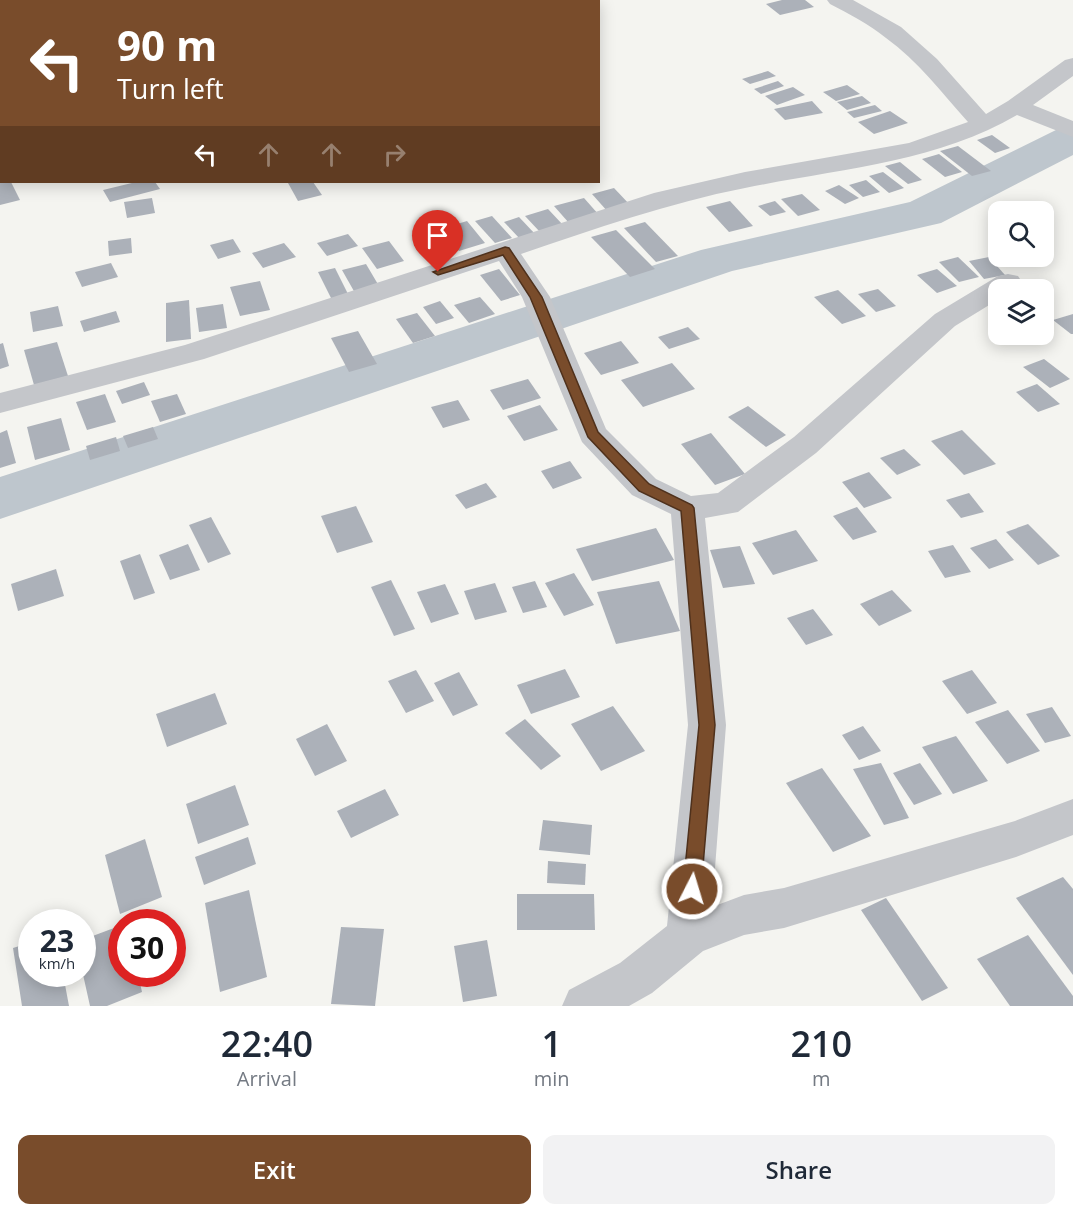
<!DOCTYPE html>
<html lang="en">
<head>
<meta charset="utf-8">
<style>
	body { margin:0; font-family:"Open Sans",sans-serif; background:#f2f2f3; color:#1f2937; height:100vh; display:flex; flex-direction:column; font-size:22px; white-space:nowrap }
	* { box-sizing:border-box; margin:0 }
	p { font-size:20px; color:#747a83 }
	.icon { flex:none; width:33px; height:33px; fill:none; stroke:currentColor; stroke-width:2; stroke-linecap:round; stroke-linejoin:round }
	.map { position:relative; height:1006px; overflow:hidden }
	.details { display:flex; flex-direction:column; background:#fff; flex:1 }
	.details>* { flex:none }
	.top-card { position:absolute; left:0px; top:0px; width:600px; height:183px; box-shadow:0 3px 15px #0003; background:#794c2b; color:#fff; overflow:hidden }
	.controls { position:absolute; left:988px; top:201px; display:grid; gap:12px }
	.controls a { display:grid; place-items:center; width:66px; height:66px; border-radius:12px; background:#fff; box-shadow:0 3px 15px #0003; font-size:30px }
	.speed { position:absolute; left:18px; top:909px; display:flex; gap:12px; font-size:30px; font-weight:700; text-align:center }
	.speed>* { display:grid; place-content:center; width:78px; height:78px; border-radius:50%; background:#fff; box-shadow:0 3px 15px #0003; line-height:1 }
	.speed small { font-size:15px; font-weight:400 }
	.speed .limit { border:9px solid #d22; background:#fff; color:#111 }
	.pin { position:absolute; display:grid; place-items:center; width:51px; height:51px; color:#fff; margin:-62px -26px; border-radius:50% 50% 50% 0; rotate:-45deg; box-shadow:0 0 6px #0007 }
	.pin .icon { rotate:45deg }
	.me { position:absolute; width:66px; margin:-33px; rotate:5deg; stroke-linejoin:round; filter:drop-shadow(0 0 4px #0008) }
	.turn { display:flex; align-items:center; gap:21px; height:126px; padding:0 18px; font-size:27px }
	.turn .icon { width:78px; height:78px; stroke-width:2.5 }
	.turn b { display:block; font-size:42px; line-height:51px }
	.lanes { display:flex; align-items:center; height:57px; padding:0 18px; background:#0003; justify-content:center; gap:30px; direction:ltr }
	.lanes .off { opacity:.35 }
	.eta { display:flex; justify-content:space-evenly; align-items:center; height:102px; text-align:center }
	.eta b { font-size:36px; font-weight:600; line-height:42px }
	.cta { display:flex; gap:12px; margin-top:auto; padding:12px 18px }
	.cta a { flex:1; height:69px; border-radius:12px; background:#794c2b; color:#fff; font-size:24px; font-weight:600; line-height:69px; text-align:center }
	.cta a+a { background:#f2f2f3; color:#1f2937 }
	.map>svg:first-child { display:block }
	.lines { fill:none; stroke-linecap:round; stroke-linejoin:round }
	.river { fill:#bec6cd; fill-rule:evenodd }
	.building { fill:#acb1b9 }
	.minor { fill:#c4c6ca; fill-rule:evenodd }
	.route { fill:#794c2b; stroke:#4f311c; stroke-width:1.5 }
</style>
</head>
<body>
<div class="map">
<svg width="1073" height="1006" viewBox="0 0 1073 1006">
	<rect width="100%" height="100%" fill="#f4f4f0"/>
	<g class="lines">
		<polygon class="river" points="1073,125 1073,155 941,223 732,271 0,519 0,477 701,250 910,202 1058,129"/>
	</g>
	<g class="building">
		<polygon points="782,0 805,0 814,7 780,15 766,4"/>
		<polygon points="768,71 776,76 750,84 742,79"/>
		<polygon points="778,81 784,86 761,94 754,89"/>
		<polygon points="847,85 860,94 836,101 823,92"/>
		<polygon points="793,87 805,95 777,105 765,96"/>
		<polygon points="862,96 871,103 847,110 837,102"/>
		<polygon points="812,101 823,113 785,120 774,109"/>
		<polygon points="875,105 882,111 854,118 847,112"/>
		<polygon points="890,111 908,123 874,134 858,122"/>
		<polygon points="992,135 1010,148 995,153 977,140"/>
		<polygon points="958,146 991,171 972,176 940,151"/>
		<polygon points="939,154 962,172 945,177 922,159"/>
		<polygon points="900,162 922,180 908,184 885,166"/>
		<polygon points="883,172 904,188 889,193 869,176"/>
		<polygon points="866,180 880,192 863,197 849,185"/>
		<polygon points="0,182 11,182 20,200 0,205"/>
		<polygon points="136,182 155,182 160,189 110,202 103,190"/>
		<polygon points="296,182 313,182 322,195 298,201 288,183"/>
		<polygon points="839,185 859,198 845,204 825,191"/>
		<polygon points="614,188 631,206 608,212 592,194"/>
		<polygon points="802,194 820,210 798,216 781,199"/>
		<polygon points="152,198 155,213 127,218 124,202"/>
		<polygon points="584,198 599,215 569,223 554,206"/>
		<polygon points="730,201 753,226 729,232 706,207"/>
		<polygon points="775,201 786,212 770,216 758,206"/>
		<polygon points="548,209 563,225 540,232 525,216"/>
		<polygon points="492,216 512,238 495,243 475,221"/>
		<polygon points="519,217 536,235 521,240 504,222"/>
		<polygon points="467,221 485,243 459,251 441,229"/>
		<polygon points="645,222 678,256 656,262 624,228"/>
		<polygon points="616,230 655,269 630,277 591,237"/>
		<polygon points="348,234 358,246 327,256 317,243"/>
		<polygon points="131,238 132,253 109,256 108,241"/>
		<polygon points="233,239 241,252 218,259 210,245"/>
		<polygon points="389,241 404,261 377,269 362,248"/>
		<polygon points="284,243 296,257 263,268 252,253"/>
		<polygon points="958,257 979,277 959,282 939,262"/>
		<polygon points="989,257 1005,275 984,279 969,261"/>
		<polygon points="111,263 118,277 82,287 75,272"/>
		<polygon points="366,264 379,286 355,293 342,270"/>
		<polygon points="335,268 349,296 332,300 318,272"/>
		<polygon points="499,269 520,295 501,301 480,275"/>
		<polygon points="937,269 957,286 937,293 917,275"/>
		<polygon points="260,281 270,310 240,316 230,287"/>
		<polygon points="878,289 896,306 876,312 858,294"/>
		<polygon points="838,290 866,316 842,324 814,297"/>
		<polygon points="480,297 495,314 469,323 454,305"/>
		<polygon points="189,300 191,339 166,342 166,303"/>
		<polygon points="440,301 454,318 436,324 423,307"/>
		<polygon points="223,304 227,328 199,332 196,308"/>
		<polygon points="58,306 63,326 33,332 30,312"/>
		<polygon points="116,311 120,322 84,332 80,321"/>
		<polygon points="417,313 435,336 413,343 396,319"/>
		<polygon points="1073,314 1073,334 1071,334 1053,320"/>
		<polygon points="688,327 700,339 669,349 658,337"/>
		<polygon points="358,331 377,364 349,372 331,338"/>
		<polygon points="621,341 639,363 601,375 584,353"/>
		<polygon points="57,342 68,376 34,385 24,350"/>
		<polygon points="3,343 9,366 0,369 0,344"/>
		<polygon points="1044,359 1070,379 1050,388 1023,367"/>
		<polygon points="672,363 695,389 643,407 621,380"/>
		<polygon points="528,379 541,398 503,410 490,390"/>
		<polygon points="144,382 150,395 122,404 116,391"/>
		<polygon points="1037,384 1060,404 1038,412 1016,392"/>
		<polygon points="105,394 116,422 87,430 76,402"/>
		<polygon points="177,394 186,414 160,422 151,401"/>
		<polygon points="458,400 470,420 443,428 431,407"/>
		<polygon points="540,405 558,430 524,441 507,416"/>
		<polygon points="748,406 786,435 766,447 728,417"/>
		<polygon points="61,418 70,450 35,460 27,427"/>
		<polygon points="153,427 158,439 128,448 123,436"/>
		<polygon points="7,430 16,463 0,468 0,433"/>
		<polygon points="962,430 996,464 964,475 931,441"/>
		<polygon points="711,433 745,474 715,485 681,444"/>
		<polygon points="116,437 120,451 90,460 86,446"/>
		<polygon points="904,449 921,465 897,475 880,458"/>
		<polygon points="570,461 582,478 553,489 541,471"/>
		<polygon points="869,472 892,498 864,508 842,482"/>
		<polygon points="486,483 497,497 466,509 455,495"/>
		<polygon points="969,493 984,512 961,518 946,500"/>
		<polygon points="356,506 373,542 337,553 321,516"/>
		<polygon points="857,507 877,532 853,540 833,516"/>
		<polygon points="211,517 231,554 208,563 189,525"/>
		<polygon points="1028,524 1060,556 1038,565 1006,532"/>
		<polygon points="656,528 674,560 592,581 576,549"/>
		<polygon points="796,530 818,561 773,575 752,543"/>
		<polygon points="996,539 1014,560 989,569 970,548"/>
		<polygon points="188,544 200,570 170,580 159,555"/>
		<polygon points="953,545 971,572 945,578 928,551"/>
		<polygon points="740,546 755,584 723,588 710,550"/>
		<polygon points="140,554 155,593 134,600 120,561"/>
		<polygon points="56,569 64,596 18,611 11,584"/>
		<polygon points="574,573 594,605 564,616 545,583"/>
		<polygon points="391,580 415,629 394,636 371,587"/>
		<polygon points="535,581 547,607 523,613 512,587"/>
		<polygon points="659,581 680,631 616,644 597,592"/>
		<polygon points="495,583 507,612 475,620 464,591"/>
		<polygon points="445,584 459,614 431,623 417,592"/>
		<polygon points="892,590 912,611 879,626 860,604"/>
		<polygon points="813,609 833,635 806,645 787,618"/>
		<polygon points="565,669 580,697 531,714 517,685"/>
		<polygon points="416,670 434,701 406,713 388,681"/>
		<polygon points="972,670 997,703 967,714 942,681"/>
		<polygon points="459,672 478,705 453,716 434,683"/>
		<polygon points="215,693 227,724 167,747 156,714"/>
		<polygon points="613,706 645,751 601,771 571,724"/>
		<polygon points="1052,707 1071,736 1045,743 1026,714"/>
		<polygon points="1008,710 1040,751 1007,764 975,722"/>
		<polygon points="525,719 561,756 541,770 505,733"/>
		<polygon points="327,724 347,761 315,776 296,739"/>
		<polygon points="863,726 881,751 859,760 842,735"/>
		<polygon points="956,736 988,781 953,794 922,747"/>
		<polygon points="881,763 909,818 884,825 853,769"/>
		<polygon points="920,763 942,794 914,805 893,773"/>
		<polygon points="822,768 871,836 833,852 786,783"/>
		<polygon points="235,785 249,825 198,844 186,804"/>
		<polygon points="385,789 399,815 351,838 337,811"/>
		<polygon points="543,820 592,825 590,855 539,850"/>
		<polygon points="248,837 256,864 204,885 195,857"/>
		<polygon points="145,839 162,897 120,914 105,855"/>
		<polygon points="548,861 586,864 585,885 547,883"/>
		<polygon points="1063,877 1073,889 1073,975 1016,898"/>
		<polygon points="249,890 267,977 220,992 205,903"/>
		<polygon points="517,894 594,894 595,930 517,930"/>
		<polygon points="886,898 948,988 922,1001 861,910"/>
		<polygon points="122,925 122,974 138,974 142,992 107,1006 90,1006 82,970 82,940"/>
		<polygon points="341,927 384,929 375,1006 331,1004"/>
		<polygon points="1028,935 1073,996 1073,1006 1010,1006 977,959"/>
		<polygon points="487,940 497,996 463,1002 454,946"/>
		<polygon points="32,942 32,974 63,974 69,1006 22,1006 13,948"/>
	</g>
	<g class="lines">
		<g class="minor">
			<path d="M827 0H853L901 27 937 59 986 114 1008 101 1065 60 1073 58V76L1033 105 1073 121V137L1017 115C935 163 837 169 745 188 668 203 595 229 521 254L550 297 606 429 656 479 691 496 718 493 794 437 935 314 998 276 1008 274 1018 276 1022 282 1015 290H999V299L955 326 816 453 738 512 705 518 726 725 712 907 744 895 784 888 1015 821 1073 799V835L1016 857 784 928 744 935 703 951 652 993 629 1006H562L569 990 620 963 667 926 688 725 671 514 632 495 582 442 522 297 499 261 204 359 0 413V393L185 345 654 193 745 172 909 143 968 122C942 93 918 61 886 38 869 24 849 14 830 4Z"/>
			<polygon points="0,141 2,141 0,156"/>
		</g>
	</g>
	<polygon class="route" points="505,247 509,248 542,297 598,432 649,484 692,505 694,508 715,725 701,889 698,895 692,897 686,895 683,889 699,725 681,511 639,491 588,437 530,297 503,255 438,275 433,272"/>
</svg>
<div class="controls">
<a><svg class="icon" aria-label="search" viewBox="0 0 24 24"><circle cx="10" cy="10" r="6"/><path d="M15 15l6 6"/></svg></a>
<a><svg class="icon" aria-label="layers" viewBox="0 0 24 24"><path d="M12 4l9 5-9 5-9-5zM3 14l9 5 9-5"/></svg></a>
</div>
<div class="speed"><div>23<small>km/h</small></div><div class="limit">30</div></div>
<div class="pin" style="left:438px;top:272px;background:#d93025"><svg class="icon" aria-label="arrive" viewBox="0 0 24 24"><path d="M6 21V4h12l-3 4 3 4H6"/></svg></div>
<svg class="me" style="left:692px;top:889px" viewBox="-20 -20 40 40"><circle r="17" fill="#794c2b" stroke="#fff" stroke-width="3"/><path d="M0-11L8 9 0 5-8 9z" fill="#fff"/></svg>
<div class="top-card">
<div class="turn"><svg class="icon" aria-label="left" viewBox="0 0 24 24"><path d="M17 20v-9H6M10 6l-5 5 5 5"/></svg><div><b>90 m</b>Turn left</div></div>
<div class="lanes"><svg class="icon" aria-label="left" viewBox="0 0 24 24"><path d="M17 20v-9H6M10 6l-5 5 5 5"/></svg><svg class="icon off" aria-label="ahead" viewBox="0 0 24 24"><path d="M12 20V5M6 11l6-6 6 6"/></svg><svg class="icon off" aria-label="ahead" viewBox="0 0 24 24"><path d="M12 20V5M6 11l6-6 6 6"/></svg><svg class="icon off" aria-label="right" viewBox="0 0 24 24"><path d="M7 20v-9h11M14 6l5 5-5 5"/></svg></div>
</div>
</div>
<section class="details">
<div class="eta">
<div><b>22:40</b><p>Arrival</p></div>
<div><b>1</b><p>min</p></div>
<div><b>210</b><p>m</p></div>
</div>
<div class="cta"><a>Exit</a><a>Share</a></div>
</section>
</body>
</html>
